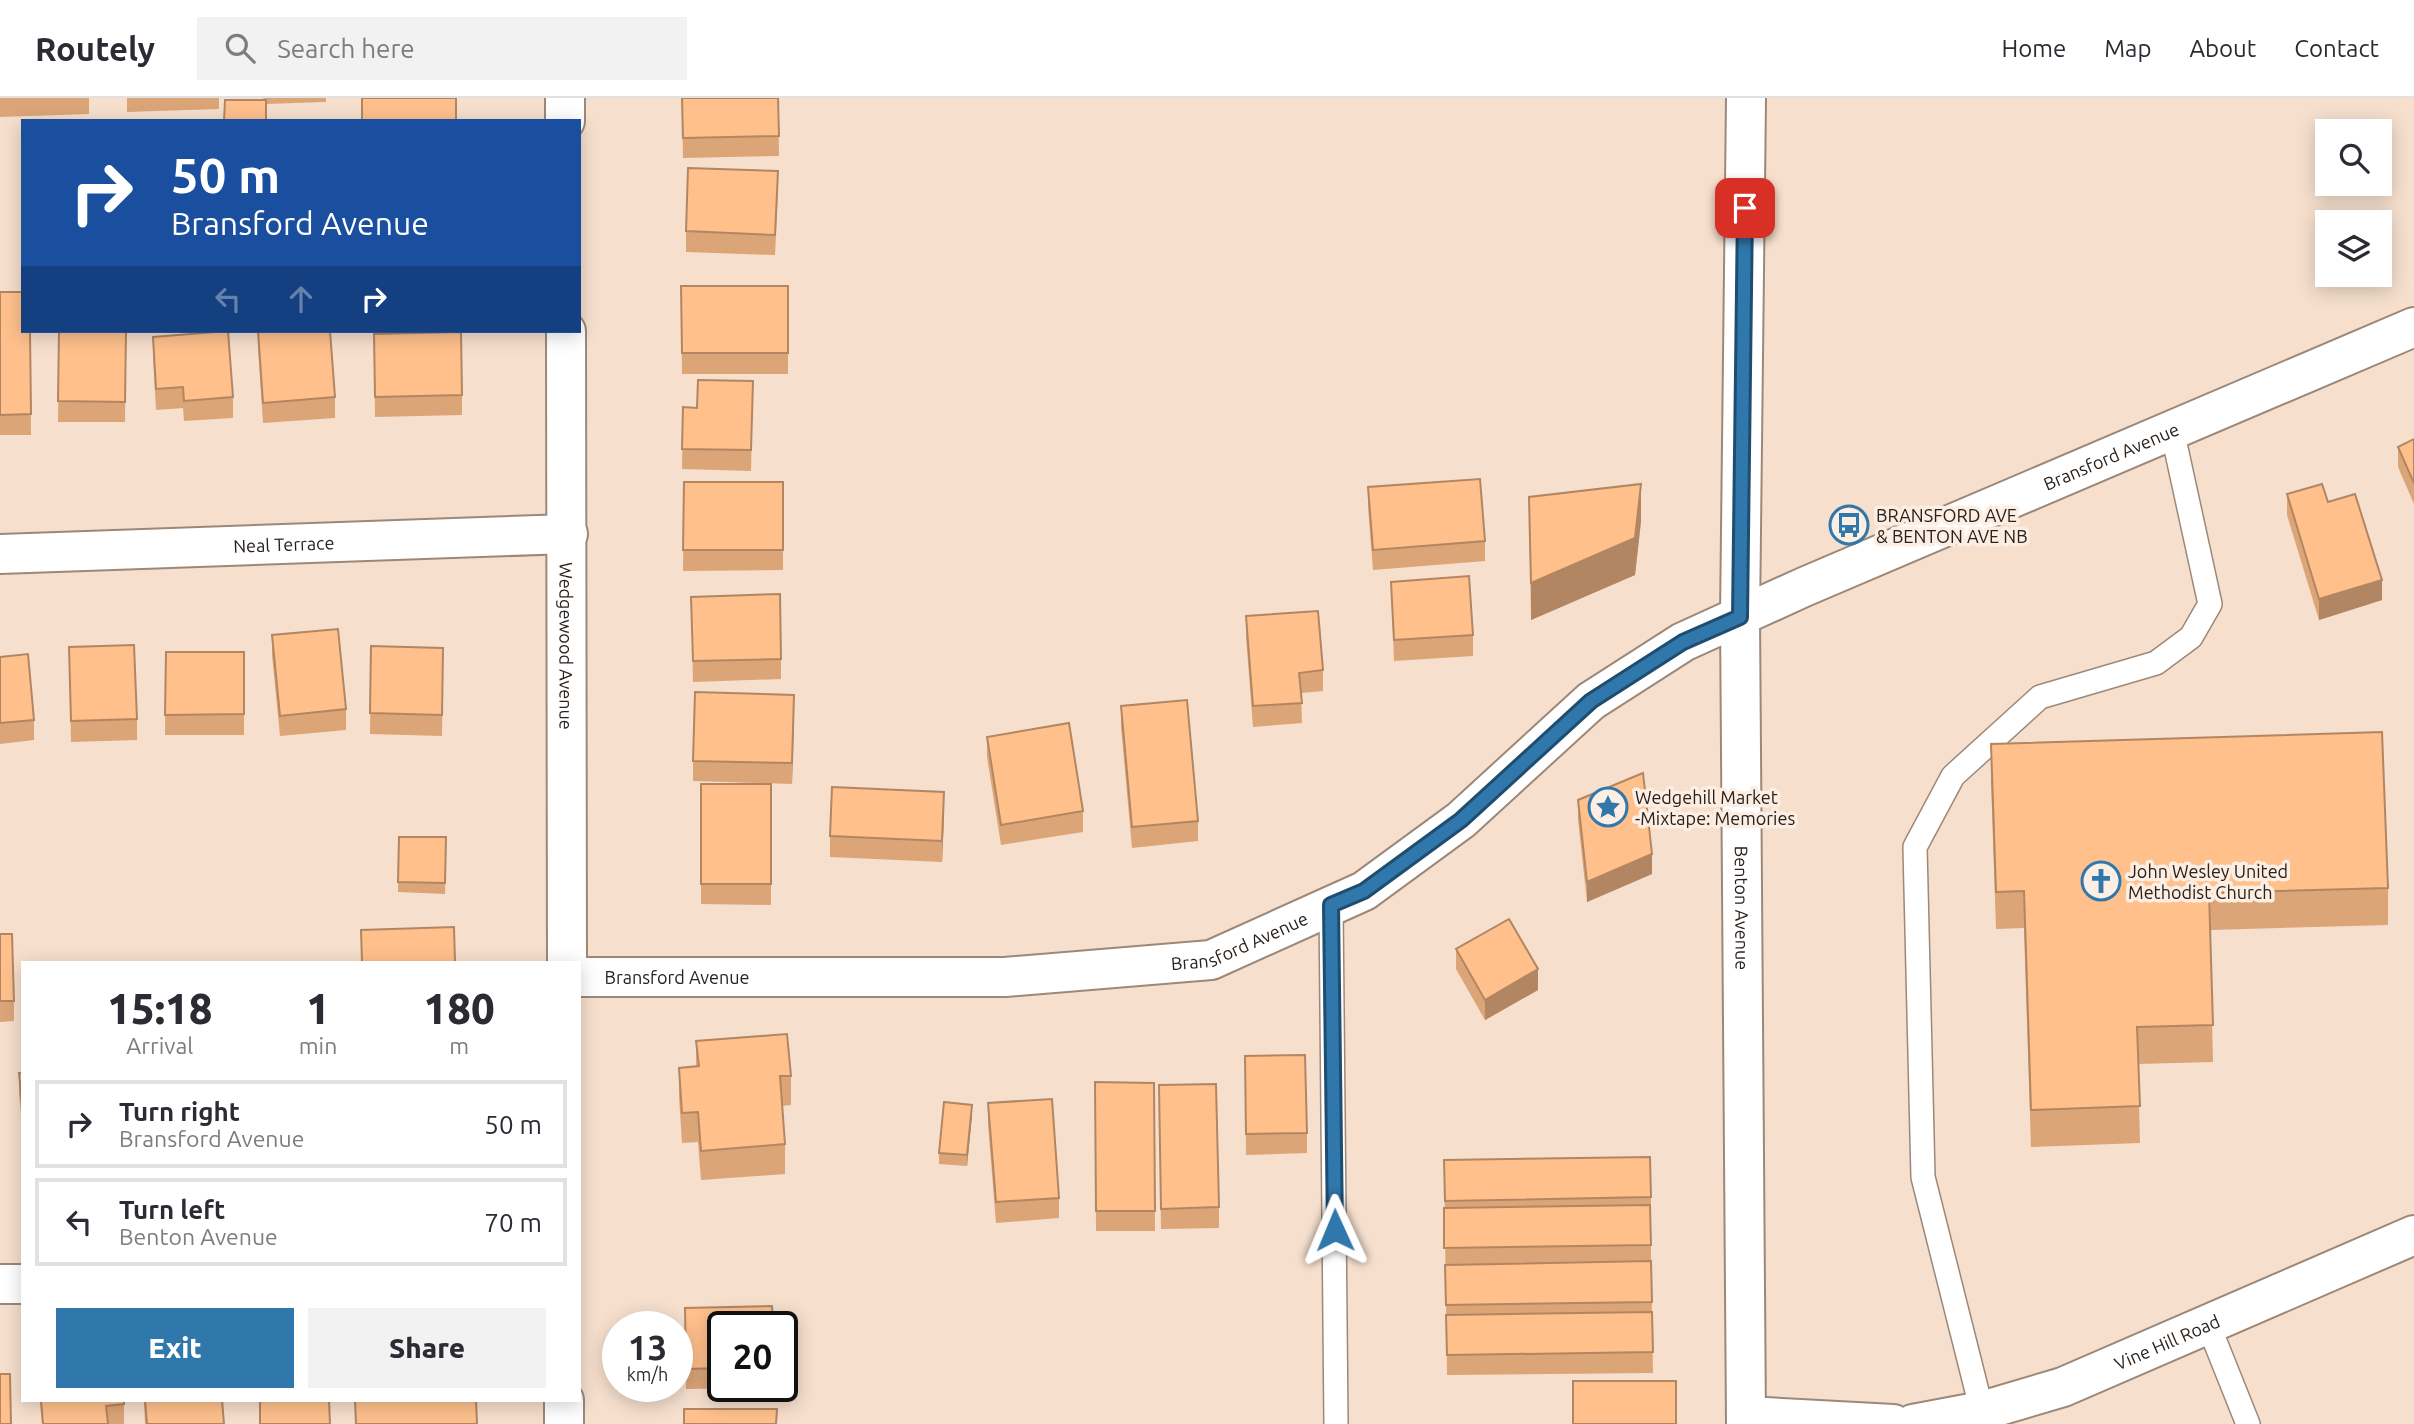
<!DOCTYPE html>
<html lang="en">
<head>
<meta charset="utf-8">
<style>
	body { margin:0; font-family:Ubuntu,sans-serif; background:#f2f2f3; color:#2b2b33; height:100vh; display:flex; flex-direction:column; font-size:26px; white-space:nowrap }
	* { box-sizing:border-box; margin:0 }
	p { font-size:23px; color:#7c7c81 }
	.icon { flex:none; width:38px; height:38px; fill:none; stroke:currentColor; stroke-width:2; stroke-linecap:round; stroke-linejoin:round }
	.map { position:relative; flex:1; overflow:hidden }
	.side { position:absolute; left:21px; top:863px; width:560px; height:441px; display:flex; flex-direction:column; background:#fff; border-radius:0px; box-shadow:0 4px 18px #0003 }
	.side>* { flex:none }
	.hud { position:absolute; left:21px; top:21px; width:560px; height:214px; border-radius:0px; box-shadow:0 4px 18px #0003; background:#1a4fa0; color:#fff; overflow:hidden }
	.controls { position:absolute; left:2315px; top:21px; display:grid; gap:14px }
	.controls a { display:grid; place-items:center; width:77px; height:77px; border-radius:0px; background:#fff; box-shadow:0 4px 18px #0003; font-size:35px }
	.speed { position:absolute; left:602px; top:1213px; display:flex; gap:14px; font-size:35px; font-weight:700; text-align:center }
	.speed>* { display:grid; place-content:center; width:91px; height:91px; border-radius:50%; background:#fff; box-shadow:0 4px 18px #0003; line-height:1 }
	.speed small { font-size:18px; font-weight:400 }
	.speed .limit { border:4px solid #111; border-radius:10px; background:#fff; color:#111 }
	.pin { position:absolute; display:grid; place-items:center; width:60px; height:60px; color:#fff; margin:-30px; border-radius:14px; box-shadow:0 4px 10px #0006 }
	.me { position:absolute; width:77px; margin:-38px; rotate:359deg; stroke-linejoin:round; filter:drop-shadow(0 0 5px #0008) }
	.turn { display:flex; align-items:center; gap:24px; height:147px; padding:0 35px; font-size:32px }
	.turn .icon { width:91px; height:91px; stroke-width:2.5 }
	.turn b { display:block; font-size:49px; line-height:60px }
	.lanes { display:flex; align-items:center; height:66px; padding:0 35px; background:#0003; justify-content:center; gap:35px; direction:ltr }
	.lanes .off { opacity:.35 }
	.eta { display:flex; justify-content:space-evenly; align-items:center; height:119px; text-align:center }
	.eta b { font-size:42px; font-weight:800; line-height:49px }
	.primary-button { display:flex; gap:14px; margin-top:auto; padding:14px 35px }
	.primary-button a { flex:1; height:80px; border-radius:0px; background:#3077ac; color:#fff; font-size:28px; font-weight:800; line-height:80px; text-align:center }
	.primary-button a+a { background:#f2f2f3; color:#2b2b33 }
	ul { padding:0; list-style:none }
	li { display:flex; align-items:center; gap:21px; height:88px; margin:0 14px 10px; padding:0 21px; border:4px solid #e1e1e2; border-radius:0px }
	li div { flex:1 }
	li b { display:block; font-size:26px }
	li em { font-style:normal }
	header { display:flex; align-items:center; gap:42px; box-sizing:border-box; height:98px; padding:0 35px; background:#fff; border-bottom:2px solid #e1e1e2 }
	header strong { font-size:33px }
	nav { display:flex; gap:38px; margin-inline-start:auto; font-size:24px }
	.search { width:490px; height:63px; background:#f2f2f3; display:flex; align-items:center; gap:18px; box-sizing:border-box; padding:0 24px; border-radius:0px; color:#7c7c81; font-size:26px }
	.map>svg:first-child { display:block }
	.lines { fill:none; stroke-linecap:round; stroke-linejoin:round }
	.service-casing { stroke:#9d8878; stroke-width:26 }
	.minor-casing { stroke:#9d8878; stroke-width:42 }
	.secondary-casing { stroke:#9d8878; stroke-width:42 }
	.service { stroke:#fff; stroke-width:23 }
	.minor { stroke:#fff; stroke-width:38 }
	.secondary { stroke:#fff; stroke-width:38 }
	.wall { fill:#dba578 }
	.shaded-wall { fill:#b28662 }
	.building { fill:#ffc08c; stroke:#b28662; stroke-width:2 }
	.route-casing { stroke:#1f4d70; stroke-width:18 }
	.route { stroke:#3077ac; stroke-width:12 }
	.labels { text-anchor:middle; dominant-baseline:central; stroke-width:7; stroke-linejoin:round; paint-order:stroke }
	.street-label { font-size:18px; fill:#2a211b; stroke:#fceee3 }
	.poi-label { font-size:18px; fill:#2a211b; stroke:#fceee3; text-anchor:start }
</style>
</head>
<body>
<header>
<strong>Routely</strong>
<div class="search"><svg class="icon" aria-label="search" viewBox="0 0 24 24"><circle cx="10" cy="10" r="6"/><path d="M15 15l6 6"/></svg>Search here</div>
<nav><a>Home</a><a>Map</a><a>About</a><a>Contact</a></nav>
</header>
<div class="map">
<svg width="2414" height="1326" viewBox="0 0 2414 1326">
	<rect width="100%" height="100%" fill="#f6dfcd"/>
	<g class="lines">
		<defs>
			<g id="service">
				<polyline points="1331,807 1336,1326"/>
				<polyline points="2208,1226 2248,1326"/>
				<polyline points="1982,1313 1923,1079 1915,749 1953,678 2040,599 2156,565 2191,539 2210,506 2172,332"/>
			</g>
			<g id="minor">
				<path id="s1" d="M1746 0 1740 519 1746 1326"/>
				<path id="s2" d="M0 456 568 436"/>
				<polyline points="0,1186 23,1186"/>
				<polyline points="1746,1318 1893,1326"/>
				<path id="s3" d="M1913 1326 1982 1313 2063 1289 2414 1137"/>
			</g>
			<g id="secondary">
				<polyline points="565,0 565,23"/>
				<path id="s4" d="M566 233 567 864"/>
				<path id="s5" d="M579 879H1005L1211 862 1364 793 1461 722 1591 603 1683 544 1804 489 2414 229"/>
				<polyline points="564,1326 564,1302"/>
			</g>
		</defs>
		<use href="#service" class="service-casing"/>
		<use href="#minor" class="minor-casing"/>
		<use href="#secondary" class="secondary-casing"/>
		<use href="#service" class="service"/>
		<use href="#minor" class="minor"/>
		<use href="#secondary" class="secondary"/>
	</g>
	<g class="wall">
		<polygon points="0,0 89,0 89,16 0,19"/>
		<polygon points="127,0 219,0 219,11 127,14"/>
		<polygon points="263,0 326,0 326,4 266,6"/>
		<polygon points="682,0 778,0 779,58 683,60"/>
		<polygon points="778,93 775,157 686,154 686,133"/>
		<polygon points="681,188 788,188 788,276 682,276"/>
		<polygon points="0,194 30,233 31,337 0,337"/>
		<polygon points="59,233 126,233 125,324 58,324"/>
		<polygon points="258,233 335,299 335,320 263,325 258,250"/>
		<polygon points="374,236 462,297 462,317 375,319"/>
		<polygon points="153,239 233,299 233,320 184,323 183,310 156,312 153,259"/>
		<polygon points="753,283 751,373 682,371 683,309 697,310"/>
		<polygon points="2414,341 2414,406 2398,369 2398,349"/>
		<polygon points="684,384 783,384 783,472 683,473"/>
		<polygon points="1368,389 1485,443 1485,463 1373,472 1368,409"/>
		<polygon points="2287,396 2328,404 2382,502 2319,522 2287,417"/>
		<polygon points="1529,399 1641,423 1635,477 1531,522"/>
		<polygon points="1391,484 1473,537 1473,558 1394,563"/>
		<polygon points="691,499 781,561 781,581 693,584"/>
		<polygon points="1246,518 1323,572 1323,593 1301,595 1302,625 1253,629 1246,539"/>
		<polygon points="272,537 346,611 346,632 280,638 272,557"/>
		<polygon points="371,548 443,570 442,638 370,636"/>
		<polygon points="69,549 137,621 137,642 71,644"/>
		<polygon points="166,554 244,554 244,637 165,637"/>
		<polygon points="0,559 34,622 34,642 0,646"/>
		<polygon points="1121,608 1198,723 1198,743 1132,750 1121,629"/>
		<polygon points="794,618 792,686 693,683 693,663"/>
		<polygon points="987,639 1083,713 1083,734 1001,747 987,659"/>
		<polygon points="1991,646 2388,790 2388,827 2210,832 2213,964 2138,966 2140,1045 2031,1049 2024,830 1996,831 1991,683"/>
		<polygon points="701,686 771,686 771,807 701,806"/>
		<polygon points="1578,702 1652,776 1587,804 1578,722"/>
		<polygon points="944,715 942,764 830,759 830,738"/>
		<polygon points="446,739 445,796 398,794 398,784"/>
		<polygon points="0,836 14,903 14,923 0,924"/>
		<polygon points="1456,851 1538,892 1485,922 1456,871"/>
		<polygon points="696,943 791,978 791,1007 782,1008 785,1046 785,1076 701,1082 698,1044 682,1045 679,999 679,970 696,968"/>
		<polygon points="1245,958 1307,1035 1307,1055 1246,1057"/>
		<polygon points="19,975 23,975 23,1039 19,995"/>
		<polygon points="1095,984 1154,985 1155,1133 1096,1133"/>
		<polygon points="988,1005 1059,1100 1059,1120 996,1125 988,1026"/>
		<polygon points="1159,1008 1219,1109 1219,1130 1161,1131"/>
		<polygon points="972,1017 967,1068 939,1066 939,1055"/>
		<polygon points="1444,1062 1651,1099 1651,1163 1653,1275 1447,1277"/>
		<polygon points="685,1210 723,1228 723,1288 773,1288 773,1290 686,1291"/>
		<polygon points="40,1302 124,1302 124,1326 42,1326"/>
		<polygon points="144,1302 222,1302 224,1326 145,1326"/>
	</g>
	<g class="shaded-wall">
		<polygon points="1641,386 1641,423 1635,477 1531,522 1531,485"/>
		<polygon points="2382,482 2382,502 2319,522 2319,501"/>
		<polygon points="794,597 794,618 792,686 792,665"/>
		<polygon points="944,694 944,715 942,764 942,743"/>
		<polygon points="1652,756 1652,776 1587,804 1587,784"/>
		<polygon points="1538,871 1538,892 1485,922 1485,902"/>
		<polygon points="972,1007 972,1017 967,1068 967,1057"/>
	</g>
	<g class="building">
		<rect x="362" y="0" width="94" height="23"/>
		<polygon points="682,0 778,0 779,38 683,40"/>
		<polygon points="225,2 266,2 266,23 224,23"/>
		<polygon points="688,70 778,73 775,137 686,133"/>
		<polygon points="681,188 788,188 788,255 682,255"/>
		<polygon points="0,194 23,194 23,233 30,233 31,316 0,317"/>
		<polygon points="59,233 126,233 125,304 58,303"/>
		<polygon points="228,233 233,299 184,303 183,289 156,291 153,239"/>
		<polygon points="258,233 330,233 335,299 263,305"/>
		<polygon points="461,234 462,297 375,299 374,236"/>
		<polygon points="698,282 753,283 751,352 682,351 683,309 697,310"/>
		<polygon points="2414,341 2414,385 2398,349"/>
		<polygon points="1480,381 1485,443 1373,452 1368,389"/>
		<polygon points="684,384 783,384 783,452 683,452"/>
		<polygon points="1641,386 1635,440 1531,485 1529,399"/>
		<polygon points="2322,386 2328,404 2355,396 2382,482 2319,501 2287,396"/>
		<polygon points="1469,478 1473,537 1394,542 1391,484"/>
		<polygon points="780,496 781,561 693,563 691,499"/>
		<polygon points="1318,513 1323,572 1299,575 1302,605 1253,608 1246,518"/>
		<polygon points="338,531 346,611 280,618 272,537"/>
		<polygon points="134,547 137,621 71,623 69,549"/>
		<polygon points="371,548 443,550 442,617 370,615"/>
		<polygon points="166,554 244,554 244,616 165,617"/>
		<polygon points="28,556 34,622 0,625 0,559"/>
		<polygon points="695,594 794,597 792,665 693,663"/>
		<polygon points="1187,602 1198,723 1132,729 1121,608"/>
		<polygon points="1069,625 1083,713 1001,727 987,639"/>
		<polygon points="2382,634 2388,790 2209,795 2213,927 2137,929 2140,1008 2031,1012 2024,793 1996,794 1991,646"/>
		<polygon points="1643,675 1652,756 1587,784 1578,702"/>
		<rect x="701" y="686" width="70" height="100"/>
		<polygon points="832,689 944,694 942,743 830,738"/>
		<polygon points="399,739 446,739 445,785 398,784"/>
		<polygon points="1509,821 1538,871 1485,902 1456,851"/>
		<polygon points="454,829 455,864 362,864 361,832"/>
		<polygon points="0,836 12,836 14,903 0,903"/>
		<polygon points="787,936 791,978 780,978 785,1046 701,1053 698,1014 682,1015 679,970 699,968 696,943"/>
		<polygon points="1305,957 1307,1035 1246,1036 1245,958"/>
		<polygon points="19,975 23,975 23,1018"/>
		<polygon points="1095,984 1154,985 1155,1113 1096,1113"/>
		<polygon points="1216,986 1219,1109 1161,1111 1159,987"/>
		<polygon points="1052,1001 1059,1100 996,1104 988,1005"/>
		<polygon points="944,1004 972,1007 967,1057 939,1055"/>
		<polygon points="1650,1059 1651,1099 1445,1103 1444,1062"/>
		<polygon points="1650,1107 1651,1147 1444,1150 1444,1110"/>
		<polygon points="1651,1163 1652,1204 1446,1207 1445,1167"/>
		<polygon points="772,1208 773,1228 723,1228 723,1270 686,1271 685,1210"/>
		<polygon points="1652,1214 1653,1254 1447,1257 1446,1217"/>
		<polygon points="0,1276 10,1276 11,1326 0,1326"/>
		<rect x="1573" y="1283" width="103" height="43"/>
		<polygon points="41,1302 124,1302 124,1306 106,1308 108,1326 43,1326"/>
		<polygon points="145,1302 222,1302 224,1326 147,1326"/>
		<polygon points="260,1302 329,1302 330,1326 260,1326"/>
		<polygon points="355,1302 476,1302 477,1326 356,1326"/>
		<polygon points="684,1311 777,1311 776,1326 684,1326"/>
	</g>
	<g class="lines">
		<defs>
			<polyline id="route" points="1335,1132 1331,807 1364,793 1461,722 1591,603 1683,544 1740,519 1745,110"/>
		</defs>
		<use href="#route" class="route-casing"/>
		<use href="#route" class="route"/>
	</g>
	<defs>
		<symbol id="bus-ring" viewBox="-11 -11 22 22"><circle r="9.5" fill="#fceee3" stroke="#3077ac" stroke-width="1.5"/><path d="M-5-6H5V4H4V6H2V4H-2V6H-4V4H-5ZM-3.5-4V0h7V-4ZM-3.5 1.2v1.5H-2V1.2ZM2 1.2v1.5H3.5V1.2Z" fill="#3077ac"/></symbol>
		<symbol id="sight-ring" viewBox="-11 -11 22 22"><circle r="9.5" fill="#fceee3" stroke="#3077ac" stroke-width="1.5"/><path d="M0-6L1.8-2.2L6-1.7L2.9 1.2L3.7 5.4L0 3.3L-3.7 5.4L-2.9 1.2L-6-1.7L-1.8-2.2Z" fill="#3077ac"/></symbol>
		<symbol id="church-ring" viewBox="-11 -11 22 22"><circle r="9.5" fill="#fceee3" stroke="#3077ac" stroke-width="1.5"/><path d="M-1.2-6h2.4v3.5h3.3v2.4h-3.3V6h-2.4V-.1h-3.3v-2.4h3.3Z" fill="#3077ac"/></symbol>
	</defs>
	<g fill-rule="evenodd">
		<use href="#bus-ring" x="1827" y="405" width="44" height="44"/>
		<use href="#sight-ring" x="1586" y="687" width="44" height="44"/>
		<use href="#church-ring" x="2079" y="761" width="44" height="44"/>
	</g>
	<g class="labels">
		<g class="street-label">
			<text stroke="none"><textPath href="#s5" startOffset="1673">Bransford Avenue</textPath></text>
			<text stroke="none"><textPath href="#s2" startOffset="284">Neal Terrace</textPath></text>
			<text stroke="none"><textPath href="#s4" startOffset="315">Wedgewood Avenue</textPath></text>
			<text stroke="none"><textPath href="#s1" startOffset="810">Benton Avenue</textPath></text>
			<text stroke="none"><textPath href="#s5" startOffset="665">Bransford Avenue</textPath></text>
			<text stroke="none"><textPath href="#s5" startOffset="98">Bransford Avenue</textPath></text>
			<text stroke="none"><textPath href="#s3" startOffset="268">Vine Hill Road</textPath></text>
		</g>
		<g class="poi-label">
			<text x="1876" y="417">BRANSFORD AVE<tspan x="1876" dy="21">&amp; BENTON AVE NB</tspan></text>
			<text x="1635" y="699">Wedgehill Market<tspan x="1635" dy="21">-Mixtape: Memories</tspan></text>
			<text x="2128" y="773">John Wesley United<tspan x="2128" dy="21">Methodist Church</tspan></text>
		</g>
	</g>
</svg>
<div class="controls">
<a><svg class="icon" aria-label="search" viewBox="0 0 24 24"><circle cx="10" cy="10" r="6"/><path d="M15 15l6 6"/></svg></a>
<a><svg class="icon" aria-label="layers" viewBox="0 0 24 24"><path d="M12 4l9 5-9 5-9-5zM3 14l9 5 9-5"/></svg></a>
</div>
<div class="speed"><div>13<small>km/h</small></div><div class="limit">20</div></div>
<div class="pin" style="left:1745px;top:110px;background:#d93025"><svg class="icon" aria-label="arrive" viewBox="0 0 24 24"><path d="M6 21V4h12l-3 4 3 4H6"/></svg></div>
<svg class="me" style="left:1335px;top:1132px" viewBox="-20 -20 40 40"><path d="M0-17L14 15 0 8-14 15z" fill="#3077ac" stroke="#fff" stroke-width="4"/></svg>
<div class="hud">
<div class="turn"><svg class="icon" aria-label="right" viewBox="0 0 24 24"><path d="M7 20v-9h11M14 6l5 5-5 5"/></svg><div><b>50 m</b>Bransford Avenue</div></div>
<div class="lanes"><svg class="icon off" aria-label="left" viewBox="0 0 24 24"><path d="M17 20v-9H6M10 6l-5 5 5 5"/></svg><svg class="icon off" aria-label="ahead" viewBox="0 0 24 24"><path d="M12 20V5M6 11l6-6 6 6"/></svg><svg class="icon" aria-label="right" viewBox="0 0 24 24"><path d="M7 20v-9h11M14 6l5 5-5 5"/></svg></div>
</div>
<section class="side">
<div class="eta">
<div><b>15:18</b><p>Arrival</p></div>
<div><b>1</b><p>min</p></div>
<div><b>180</b><p>m</p></div>
</div>
<ul>
<li><svg class="icon" aria-label="right" viewBox="0 0 24 24"><path d="M7 20v-9h11M14 6l5 5-5 5"/></svg><div><b>Turn right</b><p>Bransford Avenue</p></div><em>50 m</em></li>
<li><svg class="icon" aria-label="left" viewBox="0 0 24 24"><path d="M17 20v-9H6M10 6l-5 5 5 5"/></svg><div><b>Turn left</b><p>Benton Avenue</p></div><em>70 m</em></li>
</ul>
<div class="primary-button"><a>Exit</a><a>Share</a></div>
</section>
</div>
</body>
</html>
